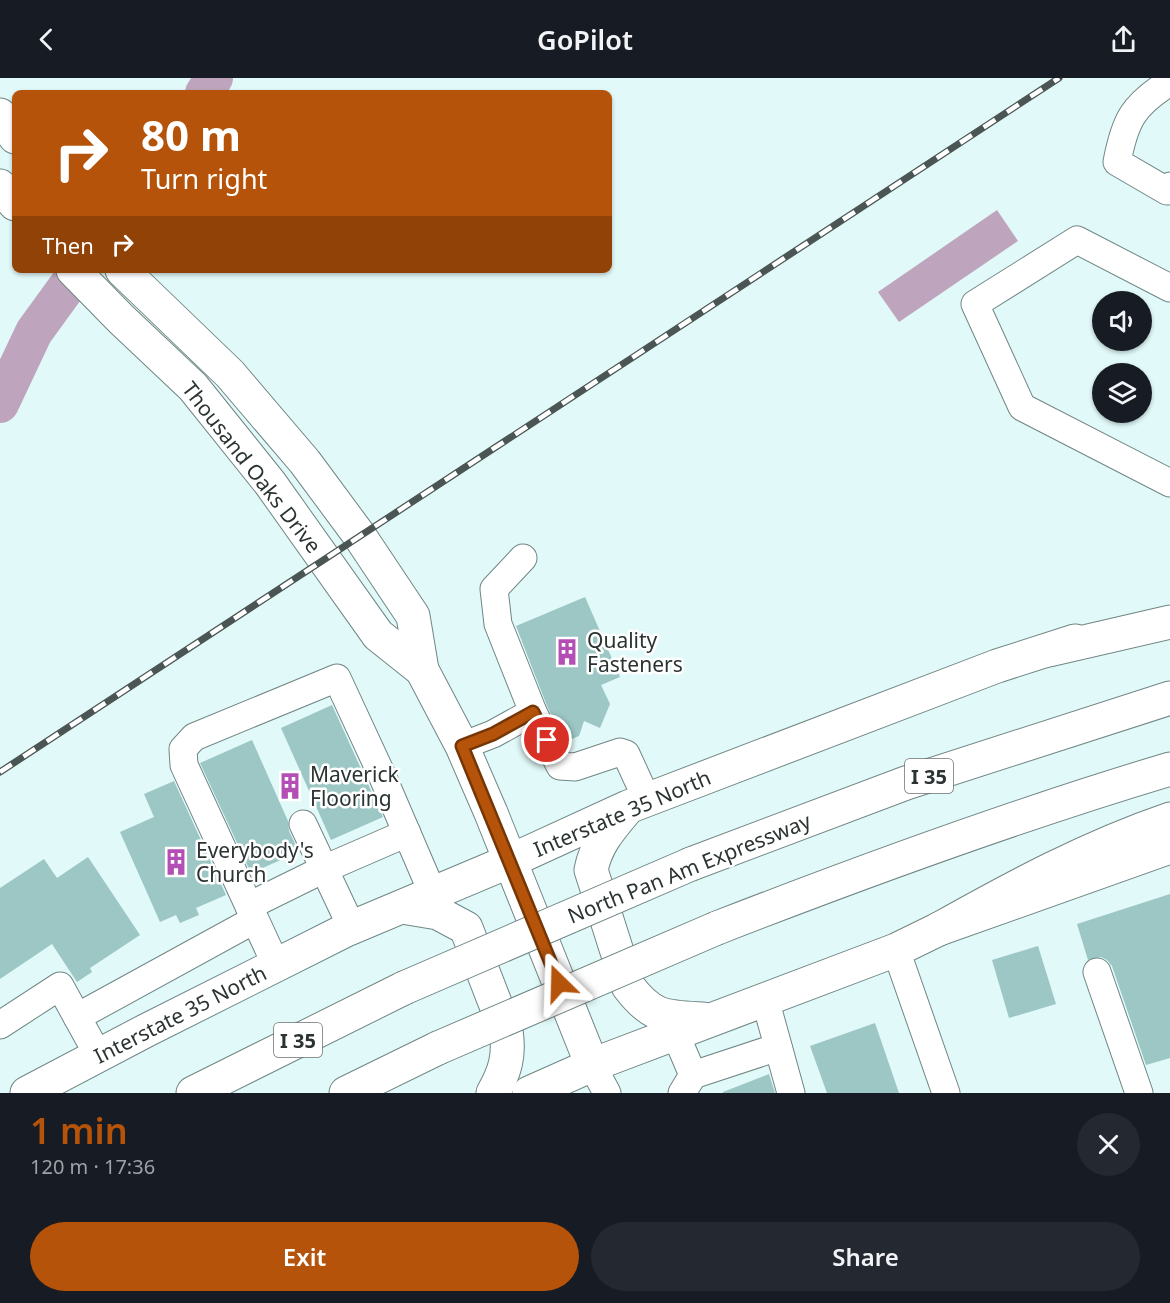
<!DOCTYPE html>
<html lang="en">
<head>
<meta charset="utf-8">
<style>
	body { margin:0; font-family:"Noto Sans",sans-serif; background:#242831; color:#f1f3f6; height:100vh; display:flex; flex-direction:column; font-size:22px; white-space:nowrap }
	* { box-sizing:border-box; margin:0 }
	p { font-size:20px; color:#9ea1a6 }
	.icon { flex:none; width:33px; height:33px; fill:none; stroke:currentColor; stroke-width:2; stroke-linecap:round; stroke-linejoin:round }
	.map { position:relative; height:1015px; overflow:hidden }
	.sheet { display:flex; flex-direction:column; background:#171b24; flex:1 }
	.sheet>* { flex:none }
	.hud { position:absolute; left:12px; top:12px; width:600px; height:183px; border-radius:9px; box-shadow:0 2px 4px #0004; background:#b45309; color:#fff; overflow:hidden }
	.tools { position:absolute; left:1092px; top:213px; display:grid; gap:12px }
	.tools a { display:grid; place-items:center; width:60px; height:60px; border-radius:50%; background:#171b24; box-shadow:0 2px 4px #0004; font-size:30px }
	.pin { position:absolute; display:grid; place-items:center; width:51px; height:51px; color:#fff; margin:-26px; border:3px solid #fff; border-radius:50%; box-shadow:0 2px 6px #0007 }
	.me { position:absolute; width:66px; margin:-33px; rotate:338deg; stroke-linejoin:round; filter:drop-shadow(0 0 4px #0008) }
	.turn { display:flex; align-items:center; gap:21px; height:126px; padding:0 30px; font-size:27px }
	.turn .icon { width:78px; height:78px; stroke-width:2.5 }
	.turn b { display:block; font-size:42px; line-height:51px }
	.then { display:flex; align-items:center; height:57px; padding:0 30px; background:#0003; gap:12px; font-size:22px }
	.round { display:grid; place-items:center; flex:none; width:63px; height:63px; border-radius:32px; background:#242831 }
	.head { display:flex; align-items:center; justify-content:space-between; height:102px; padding:0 30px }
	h1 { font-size:36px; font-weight:600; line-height:45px; color:#b45309 }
	.button { display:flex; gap:12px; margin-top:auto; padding:12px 30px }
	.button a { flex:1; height:69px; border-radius:36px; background:#b45309; color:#fff; font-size:24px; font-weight:600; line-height:69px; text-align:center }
	.button a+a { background:#242831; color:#f1f3f6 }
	header { display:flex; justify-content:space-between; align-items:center; height:78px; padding:0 30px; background:#171b24; font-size:27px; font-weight:600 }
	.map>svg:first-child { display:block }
	.water { fill:#bea5bd }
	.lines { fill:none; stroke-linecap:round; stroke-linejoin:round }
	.river { stroke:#bea5bd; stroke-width:38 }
	.building { fill:#9cc7c4 }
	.minor-casing { stroke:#708685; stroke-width:29 }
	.major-casing { stroke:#708685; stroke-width:35 }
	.highway-casing { stroke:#708685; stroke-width:35 }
	.minor { stroke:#fff; stroke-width:27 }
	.major { stroke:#fff; stroke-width:33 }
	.highway { stroke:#fff; stroke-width:33 }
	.rail-casing { stroke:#4a5554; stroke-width:7 }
	.rail { stroke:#fff; stroke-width:4.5; stroke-dasharray:14; stroke-linecap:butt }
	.highway-bridge-casing { stroke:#708685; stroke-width:35; stroke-linecap:butt }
	.highway-bridge { stroke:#fff; stroke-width:33 }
	.route-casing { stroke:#753606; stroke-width:15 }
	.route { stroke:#b45309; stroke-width:10 }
	.labels { text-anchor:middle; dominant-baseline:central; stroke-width:5; stroke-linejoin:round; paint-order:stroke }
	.shield { fill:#fff; stroke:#6b7170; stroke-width:1.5 }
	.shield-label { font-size:20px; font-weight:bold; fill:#2b3433 }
	.street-label { font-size:21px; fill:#2b3433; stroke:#fff }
	.poi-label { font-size:21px; fill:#2b3433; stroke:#fff; text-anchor:start }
</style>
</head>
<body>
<header><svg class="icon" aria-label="back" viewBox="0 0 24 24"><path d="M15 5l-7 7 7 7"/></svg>GoPilot<svg class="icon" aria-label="share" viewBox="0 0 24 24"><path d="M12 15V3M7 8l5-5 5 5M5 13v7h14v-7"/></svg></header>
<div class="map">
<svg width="1170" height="1015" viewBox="0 0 1170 1015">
	<rect width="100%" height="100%" fill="#e1f9f8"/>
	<polygon class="water" points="997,132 1018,163 899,244 878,214"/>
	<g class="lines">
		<g class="river">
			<polyline points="204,15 214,0"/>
			<polyline points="0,326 34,254 79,192"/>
		</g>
	</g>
	<g class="building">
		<polygon points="585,519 620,599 601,607 610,626 600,650 584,643 579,658 565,664 547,628 516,548"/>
		<polygon points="332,627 383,739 331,762 281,650"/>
		<polygon points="252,662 288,743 289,753 299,774 251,795 200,685"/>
		<polygon points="174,703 226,817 196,830 199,837 180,845 176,837 160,844 120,754 154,739 144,716"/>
		<polygon points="88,779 140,857 90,890 92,894 77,904 52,866 0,901 0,810 44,781 57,800"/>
		<polygon points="1170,816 1170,980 1146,987 1112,888 1107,882 1101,879 1088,882 1077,846"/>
		<polygon points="1038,868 1056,926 1009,940 992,882"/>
		<polygon points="875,945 899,1015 827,1015 810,968"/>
		<polygon points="769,996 775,1015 723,1015 723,1014"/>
	</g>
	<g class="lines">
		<defs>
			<g id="minor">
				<path d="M1170 4C1133 27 1125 42 1117 84L1167 113 1170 108"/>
				<polyline points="1170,210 1077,162 975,226 1022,329 1170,405"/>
				<polyline points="523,480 494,511 498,546 533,634"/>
				<polyline points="462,668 493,656 533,634 560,688 575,689 620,674 626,676 647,722"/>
				<polyline points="303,746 352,850"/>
				<polyline points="249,828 324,791 407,755"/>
				<polyline points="896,872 946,1015"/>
				<polyline points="276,887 184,687 183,671 194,659 337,600 381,695 433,816"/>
				<polyline points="1097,894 1139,1015"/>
				<polyline points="765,921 791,1015"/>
				<polyline points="77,939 254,842"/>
				<polyline points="0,947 60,908 98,977"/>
				<polyline points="675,955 693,997 682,1015"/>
				<polyline points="592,987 607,1015"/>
				<polyline points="693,997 778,969"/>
			</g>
			<g id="major">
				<polyline points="0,37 15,59"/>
				<polyline points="0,108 15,126"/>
				<polyline points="73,192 121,241 193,309 270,405 378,557 422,592"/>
				<polyline points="122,192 230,296 305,384 359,457 413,538 422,592 462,668 491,735 592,987"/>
				<path d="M625 733C609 752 596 767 591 792L628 908C652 940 665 939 703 941"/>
				<path d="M402 829 438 835 466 850 506 953C510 977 505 994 493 1015"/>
				<polyline points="27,1015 147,952 346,852 510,783 628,729 997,588 1075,563"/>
				<polyline points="529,1015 592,987 896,872 939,851 1170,769"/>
			</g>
			<g id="highway">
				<polyline points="1049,572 1170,544"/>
				<polyline points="691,786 906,705 1170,620"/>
				<path d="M717 850C866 792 1016 737 1170 691"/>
				<path d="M939 851C1014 809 1088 769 1170 741"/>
				<polyline points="193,1015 404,910"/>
				<polyline points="346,1015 438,970"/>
			</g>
		</defs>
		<use href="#minor" class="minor-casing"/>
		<use href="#major" class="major-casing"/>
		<use href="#highway" class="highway-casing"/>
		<use href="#minor" class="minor"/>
		<use href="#major" class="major"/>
		<use href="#highway" class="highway"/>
		<defs>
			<polyline id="rail" points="0,694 1059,0"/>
		</defs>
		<use href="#rail" class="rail-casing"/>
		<use href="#rail" class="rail"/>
		<defs>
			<g id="highway-bridge">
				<polyline points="404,910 691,786"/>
				<polyline points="438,970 717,850"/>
			</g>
		</defs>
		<use href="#highway-bridge" class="highway-bridge-casing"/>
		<use href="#highway-bridge" class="highway-bridge"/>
	</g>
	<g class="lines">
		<defs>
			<polyline id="route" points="547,662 533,634 493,656 462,668 559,905"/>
		</defs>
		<use href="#route" class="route-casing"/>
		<use href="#route" class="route"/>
	</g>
	<defs>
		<symbol id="building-bare" viewBox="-9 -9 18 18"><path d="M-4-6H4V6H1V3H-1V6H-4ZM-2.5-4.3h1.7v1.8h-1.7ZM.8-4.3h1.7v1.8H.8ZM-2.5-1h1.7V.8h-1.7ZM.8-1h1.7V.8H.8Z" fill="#b24eb4" stroke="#fff" stroke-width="2.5" paint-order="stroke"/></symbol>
	</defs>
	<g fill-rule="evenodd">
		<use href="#building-bare" x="548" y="555" width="38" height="38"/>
		<use href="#building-bare" x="271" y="689" width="38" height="38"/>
		<use href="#building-bare" x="157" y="765" width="38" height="38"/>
	</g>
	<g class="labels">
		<g class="shield">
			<rect x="905" y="681" width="48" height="34" rx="4.5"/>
			<rect x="274" y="945" width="48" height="34" rx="4.5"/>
		</g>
		<g class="shield-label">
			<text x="929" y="698">I 35</text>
			<text x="298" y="962">I 35</text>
		</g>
		<g class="street-label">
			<text transform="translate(252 389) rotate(52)">Thousand Oaks Drive</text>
			<text transform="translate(622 735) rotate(-23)">Interstate 35 North</text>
			<text transform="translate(689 790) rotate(-22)">North Pan Am Expressway</text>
			<text transform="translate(180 936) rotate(-27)">Interstate 35 North</text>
		</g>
		<g class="poi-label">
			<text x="587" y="562">Quality<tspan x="587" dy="24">Fasteners</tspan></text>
			<text x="310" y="696">Maverick<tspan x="310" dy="24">Flooring</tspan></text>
			<text x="196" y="772">Everybody's<tspan x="196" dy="24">Church</tspan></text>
		</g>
	</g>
</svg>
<div class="tools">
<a><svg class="icon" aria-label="sound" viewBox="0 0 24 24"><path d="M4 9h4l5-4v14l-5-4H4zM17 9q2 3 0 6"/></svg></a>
<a><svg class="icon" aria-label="layers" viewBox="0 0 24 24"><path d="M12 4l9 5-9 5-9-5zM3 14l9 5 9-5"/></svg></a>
</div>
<div class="pin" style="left:547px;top:662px;background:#d93025"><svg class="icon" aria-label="arrive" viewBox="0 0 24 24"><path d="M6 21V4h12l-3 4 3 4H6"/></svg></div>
<svg class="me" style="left:559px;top:905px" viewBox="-20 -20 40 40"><path d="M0-17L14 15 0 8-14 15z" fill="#b45309" stroke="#fff" stroke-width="4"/></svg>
<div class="hud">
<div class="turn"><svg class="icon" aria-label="right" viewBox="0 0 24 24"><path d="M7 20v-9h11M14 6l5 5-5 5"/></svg><div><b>80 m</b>Turn right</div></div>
<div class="then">Then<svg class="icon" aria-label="right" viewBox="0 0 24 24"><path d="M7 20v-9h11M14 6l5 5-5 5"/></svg></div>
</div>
</div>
<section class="sheet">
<div class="head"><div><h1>1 min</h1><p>120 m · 17:36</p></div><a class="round"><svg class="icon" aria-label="close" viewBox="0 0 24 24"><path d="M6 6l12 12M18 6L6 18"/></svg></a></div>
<div class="button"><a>Exit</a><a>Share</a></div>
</section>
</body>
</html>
